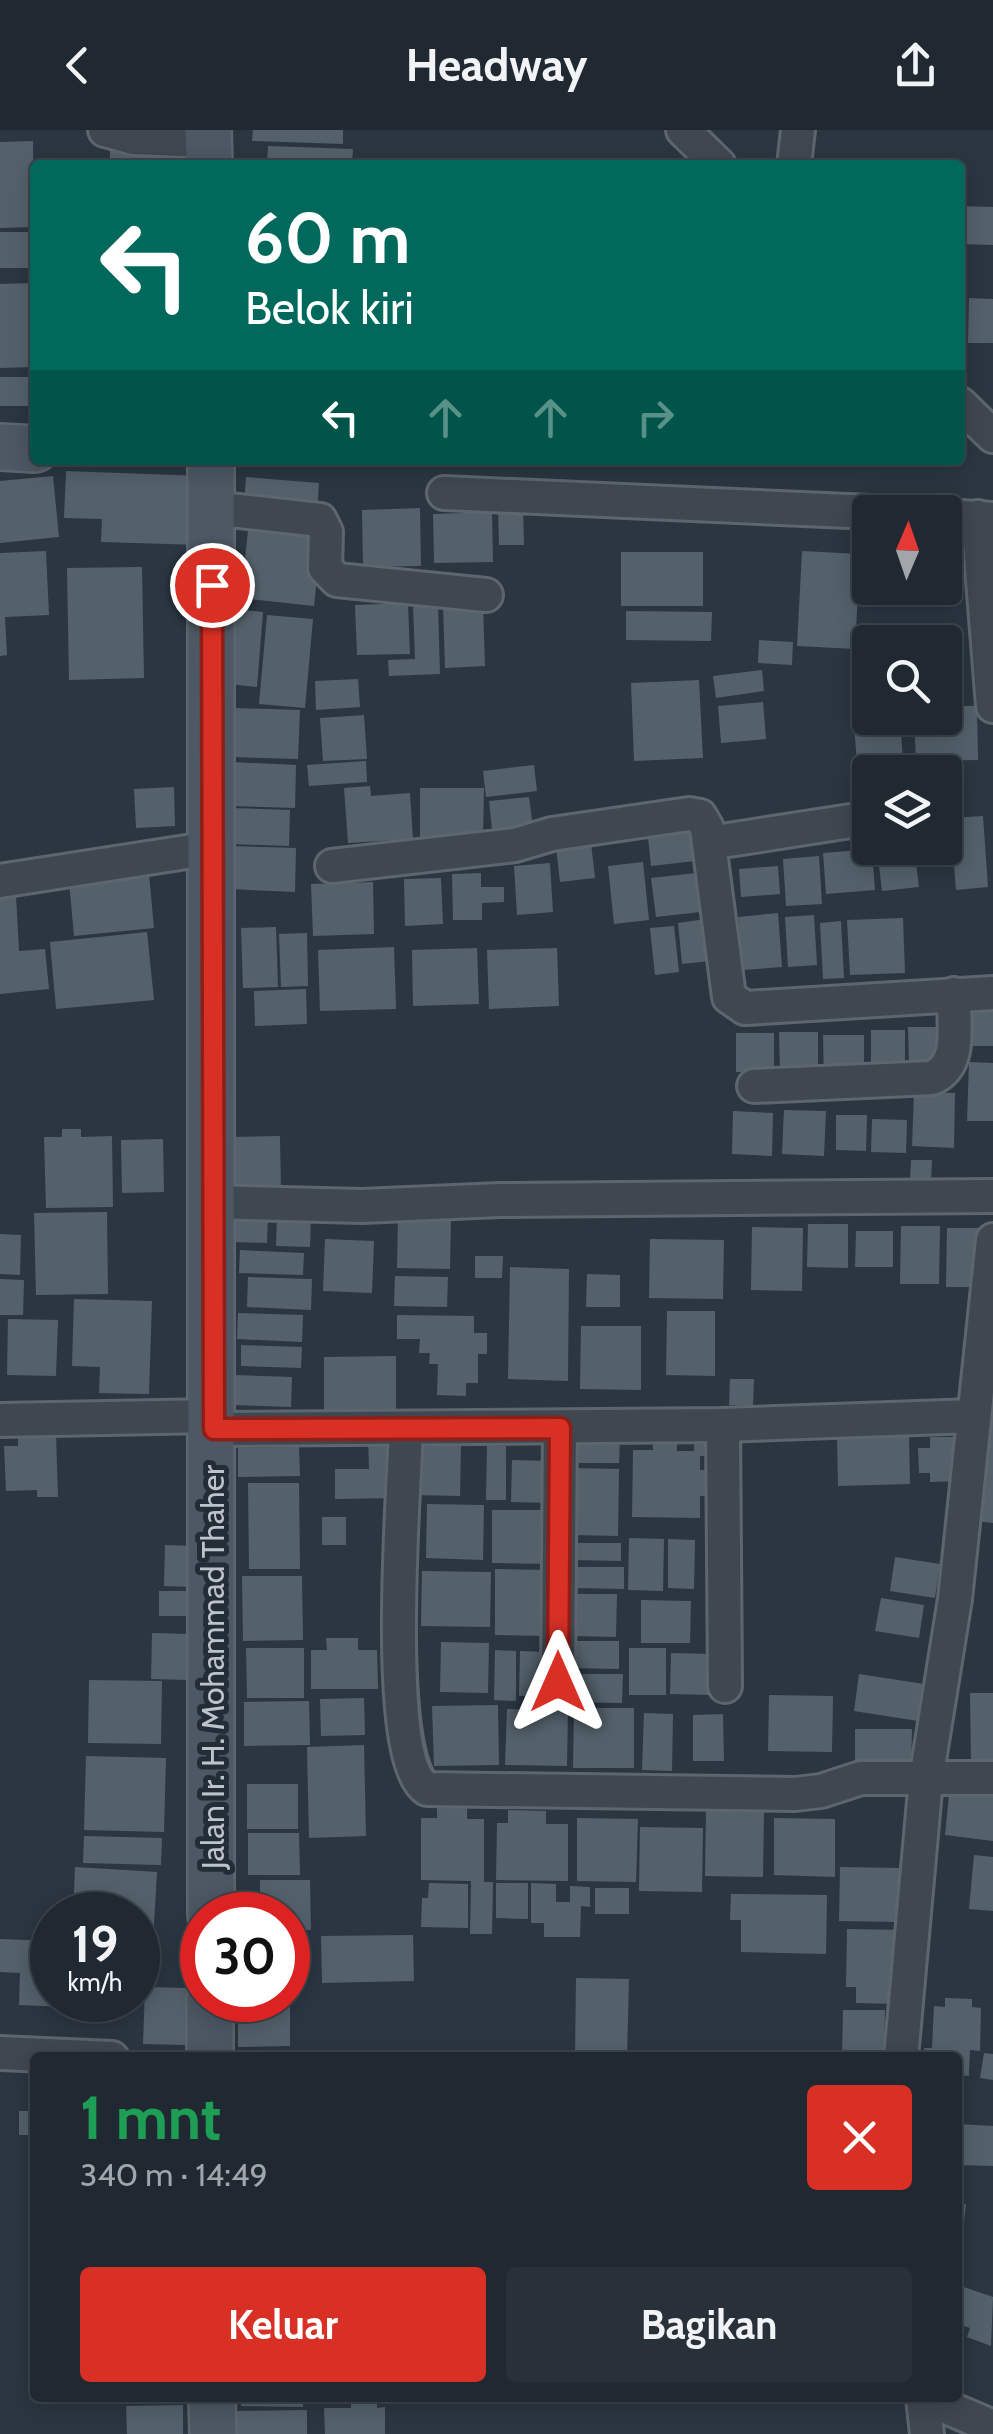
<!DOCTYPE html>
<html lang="id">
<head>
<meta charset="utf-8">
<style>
	body { margin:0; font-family:Cabin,sans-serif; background:#283039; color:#f1f3f6; height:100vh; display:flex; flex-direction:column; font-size:38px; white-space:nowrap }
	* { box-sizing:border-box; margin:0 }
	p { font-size:32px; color:#a2a6ab }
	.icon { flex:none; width:55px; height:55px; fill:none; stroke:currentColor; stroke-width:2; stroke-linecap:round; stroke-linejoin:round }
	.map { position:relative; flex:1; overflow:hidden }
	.sheet { position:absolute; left:30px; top:1922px; width:932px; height:350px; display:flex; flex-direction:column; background:#202831; border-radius:10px; box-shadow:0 5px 25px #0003,0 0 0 2px #3d444d }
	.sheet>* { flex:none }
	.top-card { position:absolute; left:30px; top:30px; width:935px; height:305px; border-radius:10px; box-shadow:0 5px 25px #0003,0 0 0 2px #3d444d; background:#00695c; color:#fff; overflow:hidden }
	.needle { width:65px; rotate:2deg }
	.buttons { position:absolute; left:852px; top:365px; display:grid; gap:20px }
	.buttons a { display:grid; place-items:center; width:110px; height:110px; border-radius:10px; background:#202831; box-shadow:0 5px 25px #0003,0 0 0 2px #3d444d; font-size:50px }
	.speed { position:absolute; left:30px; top:1762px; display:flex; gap:20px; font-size:50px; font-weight:700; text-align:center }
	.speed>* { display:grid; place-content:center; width:130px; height:130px; border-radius:50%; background:#202831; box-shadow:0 5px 25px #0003,0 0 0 2px #3d444d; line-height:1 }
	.speed small { font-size:25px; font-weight:400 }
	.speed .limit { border:15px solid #d22; background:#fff; color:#111 }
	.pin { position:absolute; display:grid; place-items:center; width:85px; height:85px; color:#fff; margin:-42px; border:5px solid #fff; border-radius:50%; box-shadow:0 2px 10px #0007 }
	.me { position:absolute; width:110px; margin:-55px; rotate:0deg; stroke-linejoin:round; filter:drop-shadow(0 0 8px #0008) }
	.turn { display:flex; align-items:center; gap:35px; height:210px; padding:0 50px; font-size:45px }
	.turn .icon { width:130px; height:130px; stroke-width:2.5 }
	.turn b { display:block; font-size:70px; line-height:85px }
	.lanes { display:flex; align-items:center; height:95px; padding:0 50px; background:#0003; justify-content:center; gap:50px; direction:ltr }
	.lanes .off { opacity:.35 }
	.round { display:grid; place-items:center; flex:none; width:105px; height:105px; border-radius:10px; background:#283039 }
	.headline { display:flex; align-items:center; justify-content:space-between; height:170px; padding:0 50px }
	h1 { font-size:60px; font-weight:700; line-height:75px; color:#1e9e55 }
	.primary-button { display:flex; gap:20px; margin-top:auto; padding:20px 50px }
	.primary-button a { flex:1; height:115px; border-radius:10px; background:#d93025; color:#fff; font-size:40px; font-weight:700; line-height:115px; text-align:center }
	.primary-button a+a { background:#283039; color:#f1f3f6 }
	header { display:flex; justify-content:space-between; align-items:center; height:130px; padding:0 50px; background:#202831; font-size:45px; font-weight:700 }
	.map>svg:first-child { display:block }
	.building { fill:#54616b }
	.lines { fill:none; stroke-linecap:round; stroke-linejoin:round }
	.street-casing { stroke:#5d666e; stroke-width:38 }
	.secondary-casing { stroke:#5d666e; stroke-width:50 }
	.street { stroke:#3f4851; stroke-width:32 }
	.secondary { stroke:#4d5864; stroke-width:45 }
	.route-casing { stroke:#8d1f18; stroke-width:25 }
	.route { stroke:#d93025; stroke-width:18 }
	.labels { text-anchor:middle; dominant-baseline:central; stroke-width:10; stroke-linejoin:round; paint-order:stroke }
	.street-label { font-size:32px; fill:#bcc3cb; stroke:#232d37 }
</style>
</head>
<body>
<header><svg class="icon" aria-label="back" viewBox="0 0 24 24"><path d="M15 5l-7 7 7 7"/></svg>Headway<svg class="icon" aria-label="share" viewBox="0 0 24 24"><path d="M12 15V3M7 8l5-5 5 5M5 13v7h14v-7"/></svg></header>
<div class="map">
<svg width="993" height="2304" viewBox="0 0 993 2304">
	<rect width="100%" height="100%" fill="#2b3641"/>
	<g class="building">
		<polygon points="253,0 343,0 343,14 252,11"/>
		<polygon points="33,11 34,97 0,98 0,12"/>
		<polygon points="268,16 353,19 352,35 267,35"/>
		<polygon points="159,17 160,35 110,35 110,19"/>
		<polygon points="960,76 993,77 993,115 960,114"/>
		<rect x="0" y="102" width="30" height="36"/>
		<polygon points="35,153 35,237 0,238 0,154"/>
		<polygon points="969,168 993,169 993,213 968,213"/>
		<rect x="0" y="247" width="35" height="29"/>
		<polygon points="66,341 202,346 200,415 101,412 102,389 64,388"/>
		<polygon points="53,346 59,407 0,413 0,351"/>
		<polygon points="246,347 319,353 317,382 244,377"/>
		<polygon points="523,377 524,415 499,415 498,378"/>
		<polygon points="420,378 421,436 363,437 362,380"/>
		<polygon points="492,382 493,432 434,433 433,384"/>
		<polygon points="249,391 322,399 314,476 241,468"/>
		<polygon points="46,421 49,485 5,487 7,525 0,526 0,423"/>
		<polygon points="802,421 860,424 855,519 797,516"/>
		<rect x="621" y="422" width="82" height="54"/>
		<polygon points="142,437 144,548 69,550 67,438"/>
		<polygon points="408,473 410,524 357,525 355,475"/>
		<polygon points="438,475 440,544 389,546 388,530 415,529 413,476"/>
		<polygon points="483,475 485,536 445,538 443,477"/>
		<polygon points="235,479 263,482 257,557 229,554"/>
		<polygon points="626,481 712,482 711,511 626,510"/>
		<polygon points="267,485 313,489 305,578 259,574"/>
		<polygon points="759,510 793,512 792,535 758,533"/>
		<polygon points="762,540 764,561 716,568 713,546"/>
		<polygon points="358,549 360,577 316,580 315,551"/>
		<polygon points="699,550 703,628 634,631 631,553"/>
		<polygon points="763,572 766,609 721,613 718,576"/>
		<polygon points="945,576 977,576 978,630 916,631 914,588 945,588"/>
		<polygon points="235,578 300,580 298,629 234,627"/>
		<polygon points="364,585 367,629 323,631 320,588"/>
		<polygon points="900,591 904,642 870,642 870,671 860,672 854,595"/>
		<polygon points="366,631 367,652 309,656 307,635"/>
		<polygon points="232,632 296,635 295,678 231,676"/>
		<polygon points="534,635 537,661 486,667 483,641"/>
		<polygon points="370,656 371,666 410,663 413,709 348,713 344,658"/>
		<polygon points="174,657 175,696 136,698 134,659"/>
		<polygon points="420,658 484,658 483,707 420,708"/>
		<polygon points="529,667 534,705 493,709 489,671"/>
		<polygon points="231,678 290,680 289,716 230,714"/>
		<polygon points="983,686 988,757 956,760 950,688"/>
		<polygon points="700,693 704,730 651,736 647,698"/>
		<polygon points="591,713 595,748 560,752 556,717"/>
		<polygon points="230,716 296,718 295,762 228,759"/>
		<polygon points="872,719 875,760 826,764 823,723"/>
		<polygon points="915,724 919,757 882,761 878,728"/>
		<polygon points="819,726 822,774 786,776 783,729"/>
		<polygon points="643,732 649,790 614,794 608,736"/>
		<polygon points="148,733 154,798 74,806 68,741"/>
		<polygon points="550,733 553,782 517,785 514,736"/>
		<polygon points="778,736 780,764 741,767 739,739"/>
		<polygon points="705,742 709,781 656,787 651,748"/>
		<polygon points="481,743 481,757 504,757 504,772 482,773 482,790 453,790 452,744"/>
		<polygon points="441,748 443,794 405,796 404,749"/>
		<polygon points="373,752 374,804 313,806 311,754"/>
		<polygon points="16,766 19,821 45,819 49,859 0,864 0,767"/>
		<polygon points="778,783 782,837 743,840 738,787"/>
		<polygon points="814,785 817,835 788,837 785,787"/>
		<polygon points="903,788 905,843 850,845 847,790"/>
		<polygon points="706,789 710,831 682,834 678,793"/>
		<polygon points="841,791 844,848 823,849 820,793"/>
		<polygon points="674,796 679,842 655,845 650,798"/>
		<polygon points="276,797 278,857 243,858 241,798"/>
		<polygon points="147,802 154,870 56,879 50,812"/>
		<polygon points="307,803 308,856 281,857 279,804"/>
		<polygon points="394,817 396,879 320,881 318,820"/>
		<polygon points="477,818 479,874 413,876 412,820"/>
		<polygon points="557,818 559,876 489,879 487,820"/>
		<polygon points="306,859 307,894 255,896 254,861"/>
		<rect x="961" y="872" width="32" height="44"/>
		<polygon points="908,897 942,897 943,936 909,937"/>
		<rect x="871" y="900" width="34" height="33"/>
		<polygon points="779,902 818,902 818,942 780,942"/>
		<rect x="736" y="903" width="38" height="39"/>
		<polygon points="823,905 864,905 864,950 824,950"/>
		<polygon points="969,932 993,933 993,991 967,991"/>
		<polygon points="914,962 955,963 954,1018 912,1016"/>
		<polygon points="784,980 826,981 824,1026 782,1024"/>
		<polygon points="733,981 773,983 772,1026 732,1024"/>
		<polygon points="836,985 867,985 866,1021 836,1020"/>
		<polygon points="872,989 907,990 906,1023 871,1022"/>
		<polygon points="62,999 81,999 81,1007 112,1006 113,1077 46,1078 44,1007 62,1007"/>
		<polygon points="280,1006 281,1063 232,1064 231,1007"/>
		<polygon points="163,1009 164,1062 122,1063 121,1010"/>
		<polygon points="911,1030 932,1030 931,1052 910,1052"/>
		<polygon points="107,1082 108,1164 36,1165 34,1083"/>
		<polygon points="234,1084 268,1085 267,1113 233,1112"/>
		<polygon points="277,1085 311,1086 310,1117 276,1116"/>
		<polygon points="398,1085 451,1086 450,1139 397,1138"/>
		<polygon points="808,1094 848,1094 848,1138 807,1137"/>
		<polygon points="901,1096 940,1096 939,1154 900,1154"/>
		<polygon points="752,1097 803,1098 802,1161 751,1160"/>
		<polygon points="947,1098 986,1098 985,1157 946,1157"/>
		<polygon points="856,1101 893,1101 893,1137 855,1137"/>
		<polygon points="0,1104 21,1105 20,1145 0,1144"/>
		<polygon points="325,1109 374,1111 372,1163 323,1161"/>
		<polygon points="650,1109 724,1110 723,1169 649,1168"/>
		<polygon points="240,1120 304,1123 303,1145 239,1143"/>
		<polygon points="475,1126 503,1126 502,1148 475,1148"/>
		<polygon points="510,1137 569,1139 568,1251 508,1249"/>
		<polygon points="587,1144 620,1145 620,1177 586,1177"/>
		<polygon points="395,1146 448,1147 447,1177 394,1176"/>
		<polygon points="248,1147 312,1149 311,1180 247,1177"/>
		<polygon points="0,1149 24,1150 23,1185 0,1185"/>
		<polygon points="74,1169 152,1171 149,1264 99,1263 100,1237 72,1236"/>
		<polygon points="667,1181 715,1181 715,1246 666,1245"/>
		<polygon points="238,1183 303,1185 302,1212 237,1209"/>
		<polygon points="397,1185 474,1186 474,1203 487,1203 487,1224 478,1224 478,1253 466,1253 466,1266 437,1265 438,1234 429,1234 430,1223 419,1223 420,1209 397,1209"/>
		<polygon points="8,1189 58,1190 56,1246 7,1245"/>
		<polygon points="581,1196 641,1196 641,1260 580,1259"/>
		<polygon points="241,1215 302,1217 301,1238 241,1236"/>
		<polygon points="396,1226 396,1279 324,1280 324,1227"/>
		<polygon points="235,1245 292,1247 291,1277 233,1275"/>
		<polygon points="730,1249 754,1249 753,1276 729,1275"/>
		<polygon points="988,1290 993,1291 993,1393 976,1391"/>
		<polygon points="56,1303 58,1367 37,1367 37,1360 6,1361 4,1316 18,1316 18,1304"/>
		<polygon points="368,1304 396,1304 396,1368 335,1369 335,1339 369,1339"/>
		<polygon points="653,1306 677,1307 677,1321 694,1321 694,1311 710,1312 709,1326 700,1326 700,1340 708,1340 708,1366 700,1366 700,1388 632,1387 633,1320 653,1320"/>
		<polygon points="909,1306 910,1354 838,1356 837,1307"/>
		<polygon points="930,1307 965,1307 966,1351 930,1352 930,1343 919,1343 918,1318 930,1318"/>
		<polygon points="571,1308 620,1309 619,1333 571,1333"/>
		<polygon points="413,1313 461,1314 460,1366 412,1365"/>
		<polygon points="487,1315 506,1316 506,1370 486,1370"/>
		<polygon points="299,1317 300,1346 238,1347 238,1318"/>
		<polygon points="512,1330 550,1331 550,1373 511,1372"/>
		<polygon points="573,1338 619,1339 618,1406 571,1405"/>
		<polygon points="248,1353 299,1353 300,1439 249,1439"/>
		<polygon points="427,1374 484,1375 483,1430 426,1428"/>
		<polygon points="492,1380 548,1380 547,1434 492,1433"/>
		<rect x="322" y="1387" width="24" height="28"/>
		<polygon points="629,1408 664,1409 663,1461 628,1460"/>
		<polygon points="668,1409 695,1410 694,1459 668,1458"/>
		<polygon points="573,1413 621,1413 621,1431 573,1430"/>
		<polygon points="165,1415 194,1416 193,1457 164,1456"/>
		<polygon points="895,1427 940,1434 935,1468 890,1461"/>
		<polygon points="575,1437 624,1437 624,1459 575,1458"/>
		<polygon points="495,1439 547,1440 546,1506 495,1505"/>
		<polygon points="422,1441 491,1442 490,1497 421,1496"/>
		<polygon points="242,1446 302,1446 303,1510 243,1511"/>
		<rect x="159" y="1461" width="37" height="25"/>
		<polygon points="576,1464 617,1464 616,1507 575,1506"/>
		<polygon points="881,1468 924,1475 919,1508 875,1501"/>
		<polygon points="641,1470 691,1471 690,1513 641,1513"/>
		<polygon points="152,1503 190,1504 189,1550 151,1549"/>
		<polygon points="326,1508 358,1508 358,1520 377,1520 378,1559 311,1559 311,1520 327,1520"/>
		<polygon points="570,1511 619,1511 619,1539 569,1538"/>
		<polygon points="441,1512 489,1513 488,1563 440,1562"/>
		<polygon points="246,1518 304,1518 304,1568 247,1568"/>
		<rect x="629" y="1518" width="37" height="47"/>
		<polygon points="495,1520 516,1521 516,1571 494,1570"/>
		<polygon points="520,1521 547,1522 546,1566 519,1566"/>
		<polygon points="671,1523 711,1524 710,1565 670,1564"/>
		<polygon points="570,1544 623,1544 622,1573 570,1572"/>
		<polygon points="859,1544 924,1554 918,1591 854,1581"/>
		<polygon points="89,1550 162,1551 161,1614 88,1613"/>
		<polygon points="970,1563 993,1563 993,1632 971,1633"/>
		<polygon points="769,1565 833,1566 832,1622 768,1621"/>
		<polygon points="364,1568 365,1605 321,1606 320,1569"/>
		<polygon points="309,1571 310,1615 244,1616 244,1572"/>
		<polygon points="498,1575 499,1635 434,1636 432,1576"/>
		<polygon points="574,1578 634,1578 634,1638 573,1638"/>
		<polygon points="507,1579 568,1581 567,1636 505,1635"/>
		<polygon points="644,1583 673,1584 672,1641 642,1640"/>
		<polygon points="723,1584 724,1631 693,1631 693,1585"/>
		<polygon points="855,1599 912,1599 911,1635 855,1635"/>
		<polygon points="364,1615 366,1706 309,1708 307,1617"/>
		<polygon points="86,1626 166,1628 164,1702 84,1700"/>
		<rect x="247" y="1654" width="51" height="45"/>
		<polygon points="950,1655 993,1660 993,1711 945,1705"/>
		<polygon points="437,1677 467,1677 467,1689 484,1689 484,1752 493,1752 492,1804 470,1804 471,1751 421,1750 421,1688 437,1688"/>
		<polygon points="706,1679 764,1680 763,1747 705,1746"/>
		<polygon points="508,1680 546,1681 546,1694 568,1694 568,1751 496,1750 497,1693 508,1693"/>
		<polygon points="577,1688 638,1689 636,1752 577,1751"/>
		<polygon points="774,1688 835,1689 835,1747 774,1745"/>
		<polygon points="640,1697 703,1698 702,1762 639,1761"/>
		<polygon points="248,1703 299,1703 300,1745 248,1745"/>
		<polygon points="84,1706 162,1708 161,1735 83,1733"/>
		<polygon points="974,1725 993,1727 993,1781 969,1779"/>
		<polygon points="75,1737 157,1742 153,1812 138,1811 138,1785 73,1785"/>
		<polygon points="840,1737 901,1738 900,1792 839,1791"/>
		<polygon points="260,1750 310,1750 311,1800 288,1800 288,1785 260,1785"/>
		<polygon points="429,1753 468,1754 468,1798 421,1797 422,1768 428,1768"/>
		<polygon points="496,1753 528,1753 528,1789 496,1788"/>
		<polygon points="531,1753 556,1754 556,1772 570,1772 570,1756 590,1757 590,1777 581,1776 580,1807 544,1807 544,1793 531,1793"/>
		<rect x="595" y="1758" width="34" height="26"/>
		<polygon points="731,1764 827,1765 826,1824 741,1822 741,1790 730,1790"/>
		<polygon points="847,1799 904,1800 895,1874 856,1873 856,1857 846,1857"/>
		<polygon points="413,1805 414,1851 322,1853 321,1806"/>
		<polygon points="0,1809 52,1811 52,1870 65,1870 64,1877 19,1875 20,1843 0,1842"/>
		<polygon points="576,1848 629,1849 627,1928 575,1928"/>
		<polygon points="145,1857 187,1858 185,1915 143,1914"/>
		<polygon points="945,1868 972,1869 972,1877 981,1878 980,1921 970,1920 969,1946 958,1945 958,1928 924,1928 924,1918 932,1918 934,1876 945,1877"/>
		<polygon points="238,1870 290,1870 290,1916 238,1917"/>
		<polygon points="843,1880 885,1880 884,1928 842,1928"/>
		<polygon points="984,1923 993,1924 993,1950 980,1948"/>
		<rect x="19" y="1981" width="16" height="24"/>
		<polygon points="958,1994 993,1996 993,2036 958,2035"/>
		<polygon points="958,2073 966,2074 961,2119 958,2119"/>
		<polygon points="958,2155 993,2167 991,2216 967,2207 970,2198 958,2194"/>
		<polygon points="242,2268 303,2268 303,2277 241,2276"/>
		<polygon points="351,2268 377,2268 377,2278 385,2277 385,2304 325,2304 324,2278 351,2278"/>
		<polygon points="183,2275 183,2304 127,2304 126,2276"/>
		<polygon points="307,2280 307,2304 235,2304 235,2281"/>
	</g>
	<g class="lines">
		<defs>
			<g id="street">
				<polyline points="105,0 134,8 208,11"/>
				<polyline points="683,0 719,35"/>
				<polyline points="794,35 798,0"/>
				<polyline points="960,274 993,306"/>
				<polyline points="444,363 871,382"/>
				<polyline points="212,378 320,390 326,402 325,438 337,450 486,465"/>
				<polyline points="945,386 993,389"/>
				<polyline points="978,387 993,576"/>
				<polyline points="709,713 870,688"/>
				<polyline points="332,736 515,715 552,704 689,684 700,686 707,698 729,867 745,878 993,863"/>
				<polyline points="0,751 212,718"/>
				<path d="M754 956 932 948C963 935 953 894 954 864"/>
				<polyline points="211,1072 362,1076 500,1070 993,1066"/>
				<polyline points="0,1290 212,1286"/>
				<polyline points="723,1295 725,1556"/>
				<polyline points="214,1299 723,1295 974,1286"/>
				<path d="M406 1301C404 1359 382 1631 427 1659L795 1664 821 1661 861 1648H993"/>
				<polyline points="558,1552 560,1297"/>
				<polyline points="0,1923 112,1928"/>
				<polyline points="901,1928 926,1649 955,1469 993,1110"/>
				<polyline points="923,2268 927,2304"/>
				<polyline points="925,2268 993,2297"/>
			</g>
			<g id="secondary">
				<polyline points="208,0 209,35"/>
				<polyline points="0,317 35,319"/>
				<polyline points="211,1785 211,330"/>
				<polyline points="210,1928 210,1870"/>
				<polyline points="212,2268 213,2304"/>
			</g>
		</defs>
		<use href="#street" class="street-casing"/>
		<use href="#secondary" class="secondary-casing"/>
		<use href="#street" class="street"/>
		<use href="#secondary" class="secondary"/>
	</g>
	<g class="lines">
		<defs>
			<polyline id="route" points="212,455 214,1299 560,1298 558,1552"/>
		</defs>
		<use href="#route" class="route-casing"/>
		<use href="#route" class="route"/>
	</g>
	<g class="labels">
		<g class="street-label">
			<text transform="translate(212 1537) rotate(-90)">Jalan Ir. H. Mohammad Thaher</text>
		</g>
	</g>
</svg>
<div class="buttons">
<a><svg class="needle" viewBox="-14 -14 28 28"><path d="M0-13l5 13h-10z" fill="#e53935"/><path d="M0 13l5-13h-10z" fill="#a2a6ab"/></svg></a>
<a><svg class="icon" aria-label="search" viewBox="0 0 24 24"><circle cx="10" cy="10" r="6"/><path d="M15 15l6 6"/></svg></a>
<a><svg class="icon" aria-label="layers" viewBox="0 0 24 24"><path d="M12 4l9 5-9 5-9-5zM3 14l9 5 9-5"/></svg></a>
</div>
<div class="speed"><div>19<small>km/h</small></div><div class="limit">30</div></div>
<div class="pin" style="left:212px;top:455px;background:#d93025"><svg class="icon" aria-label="arrive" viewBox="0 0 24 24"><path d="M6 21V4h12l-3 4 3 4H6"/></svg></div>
<svg class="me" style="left:558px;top:1552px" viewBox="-20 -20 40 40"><path d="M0-17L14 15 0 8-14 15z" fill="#d93025" stroke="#fff" stroke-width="4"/></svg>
<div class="top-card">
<div class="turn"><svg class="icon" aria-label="left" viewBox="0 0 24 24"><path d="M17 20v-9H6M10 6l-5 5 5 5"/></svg><div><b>60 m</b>Belok kiri</div></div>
<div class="lanes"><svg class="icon" aria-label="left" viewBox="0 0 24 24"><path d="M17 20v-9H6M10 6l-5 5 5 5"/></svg><svg class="icon off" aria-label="ahead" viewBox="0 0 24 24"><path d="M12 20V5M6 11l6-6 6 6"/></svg><svg class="icon off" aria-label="ahead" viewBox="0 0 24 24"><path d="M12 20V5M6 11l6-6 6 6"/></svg><svg class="icon off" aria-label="right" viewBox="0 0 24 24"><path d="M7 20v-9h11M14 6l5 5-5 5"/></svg></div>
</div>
<section class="sheet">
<div class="headline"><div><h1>1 mnt</h1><p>340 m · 14:49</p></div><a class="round" style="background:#d93025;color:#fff"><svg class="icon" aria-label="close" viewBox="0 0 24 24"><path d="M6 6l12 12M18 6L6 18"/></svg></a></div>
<div class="primary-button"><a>Keluar</a><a>Bagikan</a></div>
</section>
</div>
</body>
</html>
